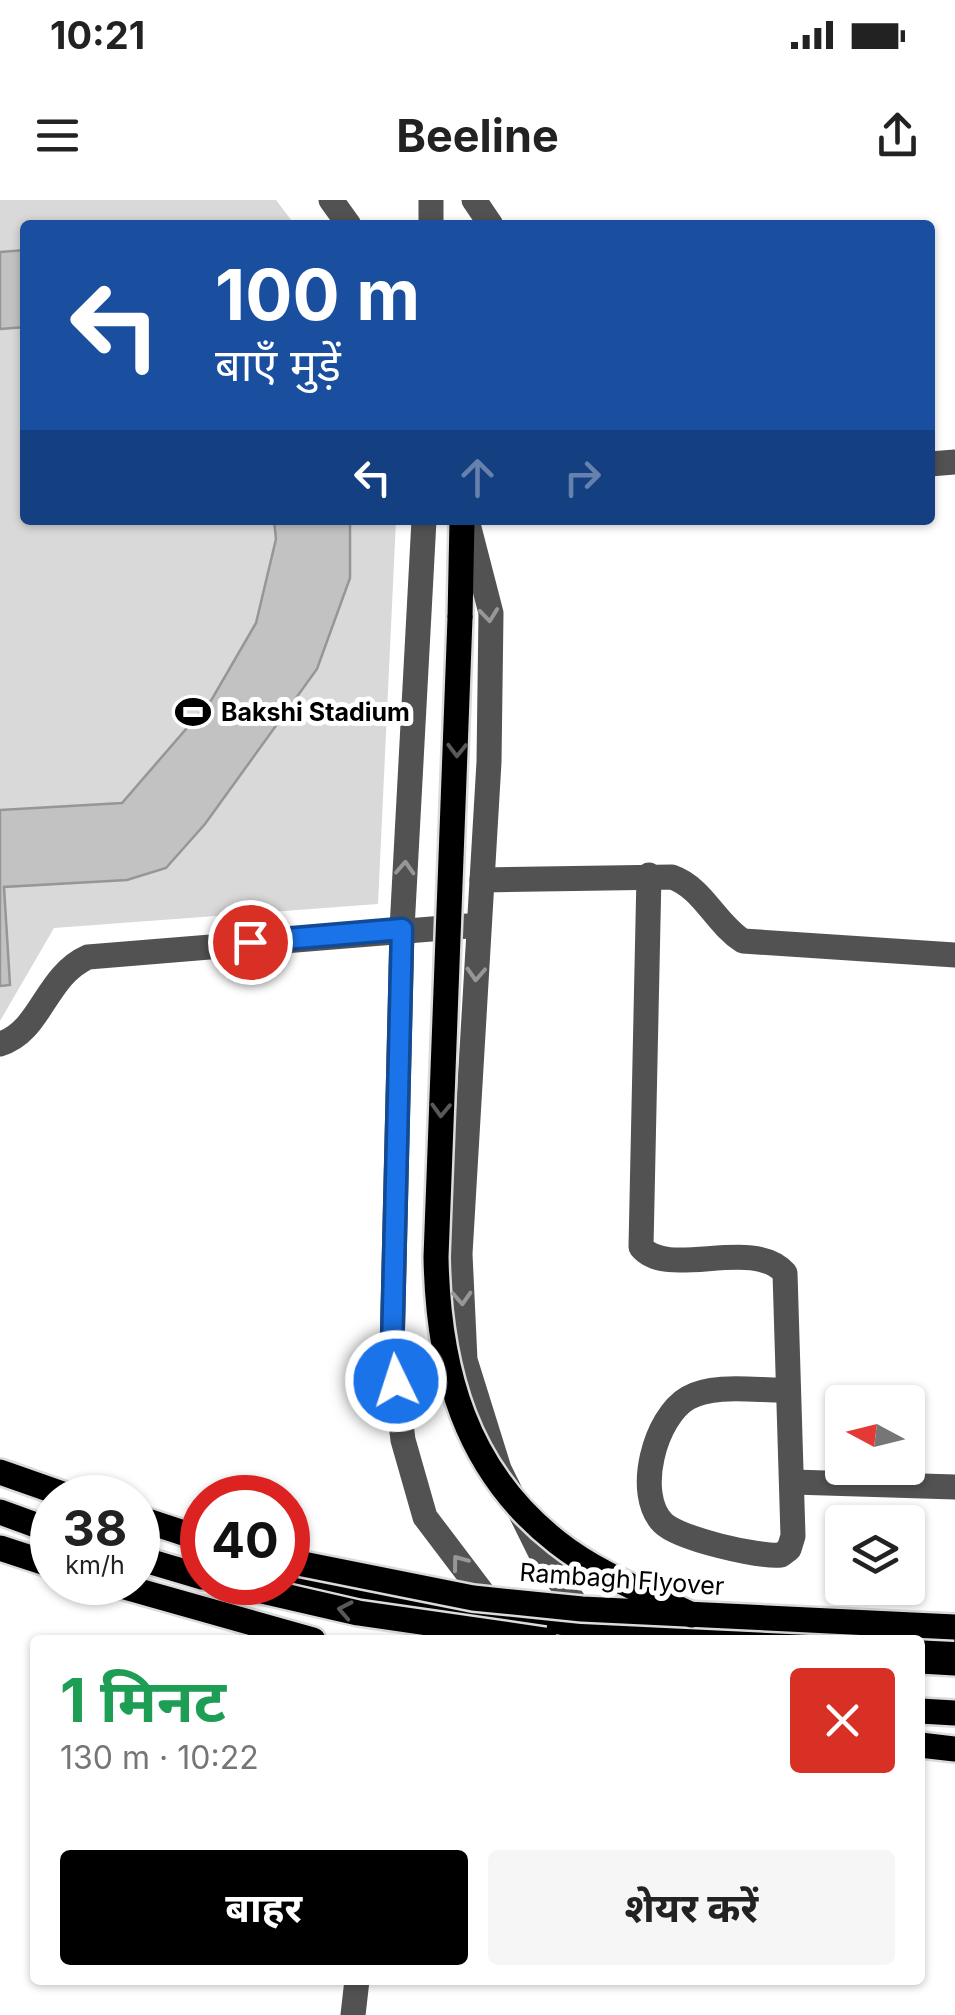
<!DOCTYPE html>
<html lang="hi">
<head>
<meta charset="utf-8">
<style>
	body { margin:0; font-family:Inter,"Noto Sans Devanagari",sans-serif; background:#f6f6f6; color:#222; height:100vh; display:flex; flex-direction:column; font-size:38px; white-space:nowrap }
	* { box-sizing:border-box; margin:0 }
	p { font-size:32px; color:#767676 }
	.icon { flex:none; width:55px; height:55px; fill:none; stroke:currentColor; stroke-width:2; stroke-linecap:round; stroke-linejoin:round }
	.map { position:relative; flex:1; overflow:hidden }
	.sheet { position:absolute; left:30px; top:1435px; width:895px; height:350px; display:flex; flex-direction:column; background:#fff; border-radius:10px; box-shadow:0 2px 8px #0004 }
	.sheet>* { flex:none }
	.guide { position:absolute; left:20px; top:20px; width:915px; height:305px; border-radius:10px; box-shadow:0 2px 8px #0004; background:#1a4fa0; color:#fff; overflow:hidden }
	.needle { width:65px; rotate:277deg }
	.controls { position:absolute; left:825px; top:1185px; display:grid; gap:20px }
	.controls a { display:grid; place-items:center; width:100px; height:100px; border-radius:10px; background:#fff; box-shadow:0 2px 8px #0004; font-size:50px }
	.speed { position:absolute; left:30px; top:1275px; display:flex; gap:20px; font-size:50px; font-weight:700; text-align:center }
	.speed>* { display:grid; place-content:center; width:130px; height:130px; border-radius:50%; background:#fff; box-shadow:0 2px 8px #0004; line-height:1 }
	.speed small { font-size:25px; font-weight:400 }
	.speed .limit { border:15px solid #d22; background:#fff; color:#111 }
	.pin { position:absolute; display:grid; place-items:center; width:85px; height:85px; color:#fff; margin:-42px; border:5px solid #fff; border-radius:50%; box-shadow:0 2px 10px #0007 }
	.me { position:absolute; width:110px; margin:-55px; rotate:356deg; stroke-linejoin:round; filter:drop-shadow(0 0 8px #0008) }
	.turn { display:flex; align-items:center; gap:35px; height:210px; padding:0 30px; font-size:45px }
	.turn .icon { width:130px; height:130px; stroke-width:2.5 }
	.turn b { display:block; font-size:70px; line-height:85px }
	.lanes { display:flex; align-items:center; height:95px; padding:0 30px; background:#0003; justify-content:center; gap:50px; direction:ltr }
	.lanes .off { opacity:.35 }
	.round { display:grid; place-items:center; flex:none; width:105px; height:105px; border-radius:10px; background:#f6f6f6 }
	.headline { display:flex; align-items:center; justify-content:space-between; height:170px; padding:0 30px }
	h1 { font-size:60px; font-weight:700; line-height:75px; color:#1e9e55 }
	.action { display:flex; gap:20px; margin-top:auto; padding:20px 30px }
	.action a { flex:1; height:115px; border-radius:10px; background:#000; color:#fff; font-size:40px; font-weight:700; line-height:115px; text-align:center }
	.action a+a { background:#f6f6f6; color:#222 }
	.status { display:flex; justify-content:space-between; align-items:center; height:70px; padding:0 50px; background:#fff; direction:ltr }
	.status svg { height:28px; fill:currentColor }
	header { display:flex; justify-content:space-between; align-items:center; height:130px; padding:0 30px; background:#fff; font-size:45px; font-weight:700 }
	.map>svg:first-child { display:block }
	.green { fill:#d9d9d9 }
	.building { fill:#c2c2c2; stroke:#969696; stroke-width:2.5 }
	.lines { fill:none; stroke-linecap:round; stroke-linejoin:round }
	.major-casing { stroke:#dbdbdb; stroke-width:30 }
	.minor { stroke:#525252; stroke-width:25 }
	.major { stroke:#000; stroke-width:25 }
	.major-bridge-casing { stroke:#dbdbdb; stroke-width:30; stroke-linecap:butt }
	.major-bridge { stroke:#000; stroke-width:25 }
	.oneway { stroke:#979797 }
	.oneway2 { stroke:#595959 }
	.route-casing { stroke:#114b97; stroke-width:25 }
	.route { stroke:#1a73e8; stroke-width:18 }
	.labels { text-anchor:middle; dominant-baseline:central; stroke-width:10; stroke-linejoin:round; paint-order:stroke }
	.poi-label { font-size:25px; font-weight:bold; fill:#000; stroke:#fff; text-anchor:start }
	.street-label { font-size:25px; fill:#000; stroke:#fff }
</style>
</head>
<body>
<div class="status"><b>10:21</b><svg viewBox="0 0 49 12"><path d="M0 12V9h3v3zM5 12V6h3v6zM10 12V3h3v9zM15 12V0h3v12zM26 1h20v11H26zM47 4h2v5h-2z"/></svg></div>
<header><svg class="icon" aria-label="menu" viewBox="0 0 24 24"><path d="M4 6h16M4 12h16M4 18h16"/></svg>Beeline<svg class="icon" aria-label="share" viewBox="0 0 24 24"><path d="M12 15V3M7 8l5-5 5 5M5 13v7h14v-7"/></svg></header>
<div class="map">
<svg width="955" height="1815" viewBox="0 0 955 1815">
	<rect width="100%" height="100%" fill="#fff"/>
	<polygon class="green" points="0,0 276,0 295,25 25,25 25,320 396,320 378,704 54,728 0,821"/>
	<g class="building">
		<polygon points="25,50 25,127 0,129 0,52"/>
		<polygon points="274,320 350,320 350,378 317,469 205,624 166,668 127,680 4,687 10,785 0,786 0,610 122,603 212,499 256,423 276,339"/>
	</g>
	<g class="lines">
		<defs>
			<g id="major">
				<polyline points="460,418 462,320"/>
				<polyline points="0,1272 74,1298"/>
				<polyline points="0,1312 52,1331"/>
				<polyline points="138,1318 202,1339"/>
				<polyline points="0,1348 52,1365"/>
				<polyline points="138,1358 202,1377"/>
				<polyline points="288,1373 604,1430 850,1440"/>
				<polyline points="107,1382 313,1440"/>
				<polyline points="920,1443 955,1444"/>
				<polyline points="920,1461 955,1463"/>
				<polyline points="920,1511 955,1513"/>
				<polyline points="920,1545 955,1549"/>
			</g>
		</defs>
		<use href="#major" class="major-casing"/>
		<g class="minor">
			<polyline points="331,0 349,25"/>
			<polyline points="431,0 431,25"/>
			<polyline points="474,0 491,25"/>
			<polyline points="930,264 955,262"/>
			<polyline points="424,320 402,729 392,1151 403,1240 425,1317 497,1412"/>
			<polyline points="467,320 491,413 489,562 460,1054 465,1160 499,1269 544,1360 588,1421"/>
			<path d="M649 675 641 1047C668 1080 752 1036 785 1073L793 1336 789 1349 781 1355C758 1357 679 1339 663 1323 634 1294 655 1217 688 1198 714 1183 758 1191 787 1190"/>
			<path d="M482 680 672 677C703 688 715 723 743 741L955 755"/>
			<path d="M0 844C41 832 45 776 88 757L468 726"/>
			<polyline points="793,1282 955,1287"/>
			<polyline points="353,1815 357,1780"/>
		</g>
		<use href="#major" class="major"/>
		<defs>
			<g id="major-bridge">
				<path d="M460 418 436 1057C438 1169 465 1270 557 1342 596 1373 647 1393 692 1415"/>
				<polyline points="288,1361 473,1398 582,1409 955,1427"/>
				<polyline points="223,1382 358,1413 545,1440"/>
			</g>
		</defs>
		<use href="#major-bridge" class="major-bridge-casing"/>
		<use href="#major-bridge" class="major-bridge"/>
	</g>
	<defs><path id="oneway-chevron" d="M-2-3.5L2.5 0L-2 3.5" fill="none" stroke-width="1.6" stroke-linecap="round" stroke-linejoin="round" transform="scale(2.5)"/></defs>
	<g class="oneway">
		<use href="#oneway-chevron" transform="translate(489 415) rotate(84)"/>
		<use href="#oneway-chevron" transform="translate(405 668) rotate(-87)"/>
		<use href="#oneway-chevron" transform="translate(476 774) rotate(93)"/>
		<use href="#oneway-chevron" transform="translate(462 1098) rotate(87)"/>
		<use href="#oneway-chevron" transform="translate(459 1362) rotate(-127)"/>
	</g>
	<g class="oneway2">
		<use href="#oneway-chevron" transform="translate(457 550) rotate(91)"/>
		<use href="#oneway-chevron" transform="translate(441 910) rotate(92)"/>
		<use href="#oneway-chevron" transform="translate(345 1410) rotate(-169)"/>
	</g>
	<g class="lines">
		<defs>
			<polyline id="route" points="250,742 402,729 392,1151 396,1181"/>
		</defs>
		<use href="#route" class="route-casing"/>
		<use href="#route" class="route"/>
	</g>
	<defs>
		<symbol id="stadium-bare" viewBox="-9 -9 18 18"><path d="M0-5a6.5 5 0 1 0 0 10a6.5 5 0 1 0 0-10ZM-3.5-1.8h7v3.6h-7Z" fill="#000" stroke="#fff" stroke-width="2.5" paint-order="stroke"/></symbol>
	</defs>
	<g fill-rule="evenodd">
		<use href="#stadium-bare" x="168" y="487" width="50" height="50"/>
	</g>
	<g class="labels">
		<g class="poi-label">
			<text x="221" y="512">Bakshi Stadium</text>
		</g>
		<g class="street-label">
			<text transform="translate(622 1379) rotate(4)">Rambagh Flyover</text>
		</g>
	</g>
</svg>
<div class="controls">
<a><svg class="needle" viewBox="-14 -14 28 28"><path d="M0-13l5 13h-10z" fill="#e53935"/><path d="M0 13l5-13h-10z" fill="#767676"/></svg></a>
<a><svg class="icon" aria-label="layers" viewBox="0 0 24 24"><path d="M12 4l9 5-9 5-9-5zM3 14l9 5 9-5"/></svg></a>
</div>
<div class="speed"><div>38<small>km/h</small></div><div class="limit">40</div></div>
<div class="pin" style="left:250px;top:742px;background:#d93025"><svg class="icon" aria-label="arrive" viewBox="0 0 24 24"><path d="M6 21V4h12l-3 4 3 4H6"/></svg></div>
<svg class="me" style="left:396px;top:1181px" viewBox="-20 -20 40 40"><circle r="17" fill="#1a73e8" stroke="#fff" stroke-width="3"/><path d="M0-11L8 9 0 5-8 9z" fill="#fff"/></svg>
<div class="guide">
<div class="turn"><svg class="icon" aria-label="left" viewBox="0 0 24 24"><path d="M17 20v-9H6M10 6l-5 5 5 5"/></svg><div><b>100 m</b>बाएँ मुड़ें</div></div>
<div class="lanes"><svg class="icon" aria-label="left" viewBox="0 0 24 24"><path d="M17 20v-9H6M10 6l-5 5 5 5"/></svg><svg class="icon off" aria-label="ahead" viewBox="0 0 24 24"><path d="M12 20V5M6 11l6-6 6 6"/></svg><svg class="icon off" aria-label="right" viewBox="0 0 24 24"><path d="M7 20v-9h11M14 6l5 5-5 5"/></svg></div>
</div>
<section class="sheet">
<div class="headline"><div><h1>1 मिनट</h1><p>130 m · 10:22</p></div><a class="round" style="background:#d93025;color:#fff"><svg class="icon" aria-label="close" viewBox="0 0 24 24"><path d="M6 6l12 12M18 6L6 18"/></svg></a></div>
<div class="action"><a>बाहर</a><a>शेयर करें</a></div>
</section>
</div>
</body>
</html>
